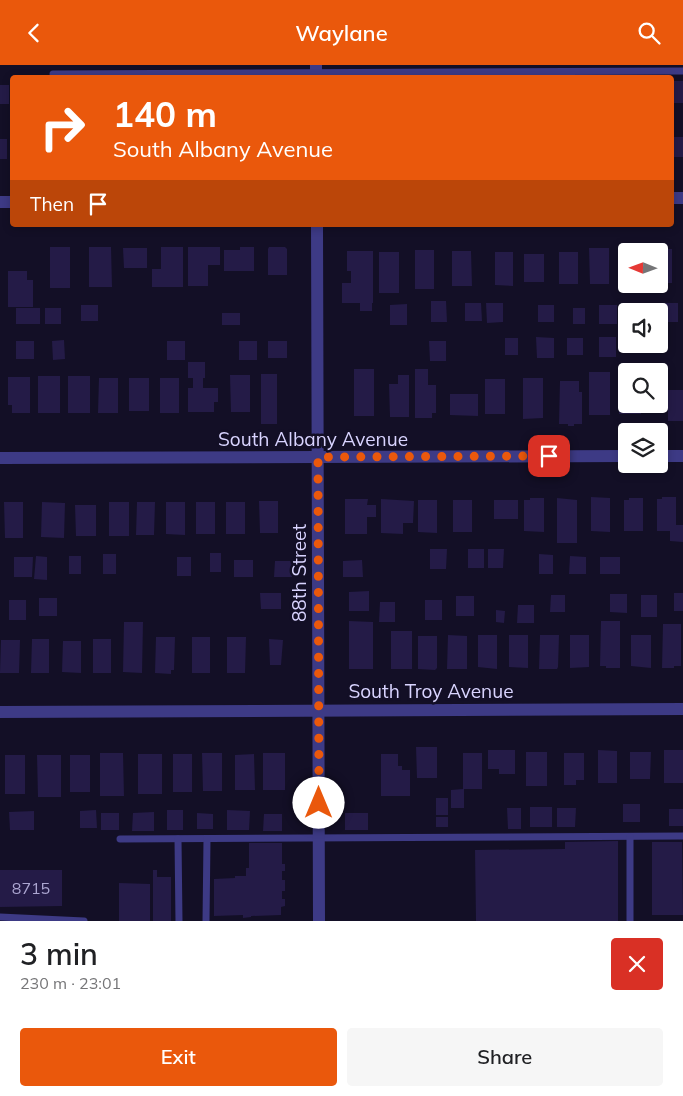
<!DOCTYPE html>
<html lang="en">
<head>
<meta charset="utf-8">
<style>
	body { margin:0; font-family:Mulish,sans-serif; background:#f6f6f6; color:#202124; height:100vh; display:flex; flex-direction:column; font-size:19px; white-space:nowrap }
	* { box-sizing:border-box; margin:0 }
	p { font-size:16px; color:#757577 }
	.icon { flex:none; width:28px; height:28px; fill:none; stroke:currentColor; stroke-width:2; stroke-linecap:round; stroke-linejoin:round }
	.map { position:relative; height:856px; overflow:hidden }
	.sheet { display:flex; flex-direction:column; background:#fff; flex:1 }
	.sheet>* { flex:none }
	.banner { position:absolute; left:10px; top:10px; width:664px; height:152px; border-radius:5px; box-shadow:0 2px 8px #0003; background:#ea580c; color:#fff; overflow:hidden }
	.needle { width:32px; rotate:271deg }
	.buttons { position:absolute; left:618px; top:178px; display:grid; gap:10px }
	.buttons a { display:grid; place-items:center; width:50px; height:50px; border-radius:5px; background:#fff; box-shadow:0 2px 8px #0003; font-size:25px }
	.pin { position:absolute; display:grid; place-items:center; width:42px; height:42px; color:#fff; margin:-21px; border-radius:10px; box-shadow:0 2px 8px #0006 }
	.me { position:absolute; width:55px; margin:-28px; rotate:0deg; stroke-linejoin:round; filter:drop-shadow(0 0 4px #0008) }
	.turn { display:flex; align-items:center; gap:18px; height:105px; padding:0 20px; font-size:22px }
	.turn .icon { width:65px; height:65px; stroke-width:2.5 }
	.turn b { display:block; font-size:35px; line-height:42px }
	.then { display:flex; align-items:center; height:48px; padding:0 20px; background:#0003; gap:10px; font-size:19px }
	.round { display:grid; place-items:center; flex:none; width:52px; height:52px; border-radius:5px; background:#f6f6f6 }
	.overview { display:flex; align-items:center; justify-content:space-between; height:85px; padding:0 20px }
	h1 { font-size:30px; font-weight:600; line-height:38px }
	.primary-button { display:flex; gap:10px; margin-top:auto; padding:10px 20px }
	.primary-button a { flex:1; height:58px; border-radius:5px; background:#ea580c; color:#fff; font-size:20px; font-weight:600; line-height:58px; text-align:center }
	.primary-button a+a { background:#f6f6f6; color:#202124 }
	header { display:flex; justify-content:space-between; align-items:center; height:65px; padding:0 20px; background:#ea580c; color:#fff; font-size:22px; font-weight:600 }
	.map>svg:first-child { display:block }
	.building { fill:#241b47 }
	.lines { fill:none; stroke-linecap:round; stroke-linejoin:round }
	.lane { stroke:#3d3a85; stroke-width:7 }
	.street { stroke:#3d3a85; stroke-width:12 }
	.route { stroke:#ea580c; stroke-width:9; stroke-dasharray:0 16.2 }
	.labels { text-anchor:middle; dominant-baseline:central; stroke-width:5; stroke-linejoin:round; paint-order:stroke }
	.number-label { font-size:16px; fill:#aca6d1 }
	.street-label { font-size:19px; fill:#d9d4ff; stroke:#130f26 }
</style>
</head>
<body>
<header><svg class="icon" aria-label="back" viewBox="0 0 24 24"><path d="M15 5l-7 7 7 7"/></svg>Waylane<svg class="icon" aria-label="search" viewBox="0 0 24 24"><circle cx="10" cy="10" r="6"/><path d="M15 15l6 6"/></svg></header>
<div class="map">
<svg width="683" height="856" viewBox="0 0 683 856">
	<rect width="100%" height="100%" fill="#130f26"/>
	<g class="building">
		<rect x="671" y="16" width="12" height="22"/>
		<rect x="0" y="20" width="9" height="19"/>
		<rect x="671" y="72" width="12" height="20"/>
		<rect x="0" y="74" width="7" height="20"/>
		<rect x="50" y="182" width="20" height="41"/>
		<polygon points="89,182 111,182 112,222 89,222"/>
		<polygon points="161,182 183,182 183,222 152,222 152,204 161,204"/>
		<polygon points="188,182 220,182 220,200 208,200 208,221 188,221"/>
		<polygon points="240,182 254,182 254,206 224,206 224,185 240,185"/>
		<polygon points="269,182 285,182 287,184 287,210 268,210 268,184"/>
		<polygon points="123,183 147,183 147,203 124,203"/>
		<polygon points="589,183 609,183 609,219 590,219"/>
		<polygon points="652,184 672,184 672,218 659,218 659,186 652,186"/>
		<rect x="415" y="185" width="19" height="39"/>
		<polygon points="621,185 626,185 626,219 620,219"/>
		<polygon points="347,186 373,186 373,238 372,238 372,246 360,246 360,238 342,238 342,218 351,218 351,206 347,206"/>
		<polygon points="452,186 471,186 472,221 452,221"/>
		<rect x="379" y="187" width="20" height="41"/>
		<polygon points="495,187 513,187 513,221 495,220"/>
		<rect x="559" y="187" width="19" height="32"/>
		<rect x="524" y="189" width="20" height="28"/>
		<polygon points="8,206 27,206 27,215 33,215 33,242 8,242"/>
		<polygon points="431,236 446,236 447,257 431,257"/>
		<polygon points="465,238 481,238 482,256 465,256"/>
		<polygon points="486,238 503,238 503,257 487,258"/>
		<rect x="663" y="238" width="15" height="19"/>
		<polygon points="407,239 407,260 390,260 390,240"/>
		<polygon points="631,239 648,239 647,246 631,246"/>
		<rect x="81" y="240" width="17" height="16"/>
		<rect x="538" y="240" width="16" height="17"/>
		<rect x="599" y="240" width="18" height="19"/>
		<rect x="16" y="243" width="24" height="16"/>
		<rect x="45" y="243" width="16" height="16"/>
		<rect x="573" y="243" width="12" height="16"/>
		<rect x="222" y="248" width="18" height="12"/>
		<polygon points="536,272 554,273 554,293 537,293"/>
		<rect x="599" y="272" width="17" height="20"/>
		<rect x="505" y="273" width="13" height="17"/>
		<rect x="567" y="273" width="16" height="17"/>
		<polygon points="64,275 65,294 53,295 52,276"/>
		<rect x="16" y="276" width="18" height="18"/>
		<rect x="167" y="276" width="18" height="19"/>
		<rect x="239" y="276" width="18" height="19"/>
		<rect x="268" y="276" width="19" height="17"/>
		<polygon points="429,276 446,276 446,296 430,296"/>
		<polygon points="188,297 205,297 205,313 203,313 203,323 218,323 218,337 214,337 214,347 188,347 188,323 193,323 193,313 188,313"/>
		<rect x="354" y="304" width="20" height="47"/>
		<polygon points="415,304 428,304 428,320 436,320 436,348 432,348 432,353 415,353"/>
		<rect x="589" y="307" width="21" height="43"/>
		<rect x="261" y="309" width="16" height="50"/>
		<polygon points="230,310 250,310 250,347 231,347"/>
		<polygon points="398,310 409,310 409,352 390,352 389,319 398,319"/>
		<rect x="38" y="311" width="22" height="37"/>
		<rect x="68" y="311" width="22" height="37"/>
		<polygon points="619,311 626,311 626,339 641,339 641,349 619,349"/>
		<polygon points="8,312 30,312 30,348 12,348 12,340 8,340"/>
		<polygon points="99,313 118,313 118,348 98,348"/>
		<rect x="129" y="313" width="20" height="33"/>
		<rect x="160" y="313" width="19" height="35"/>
		<polygon points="523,313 543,313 543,353 523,354"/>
		<rect x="485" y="314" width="20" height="35"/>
		<polygon points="560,316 579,316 579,327 582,327 582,359 574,359 574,361 568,361 568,359 559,359"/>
		<rect x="668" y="325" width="15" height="31"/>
		<polygon points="450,329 478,329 478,351 450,350"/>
		<polygon points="591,432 610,433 610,467 591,466"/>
		<polygon points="662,432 676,432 676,460 683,460 683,477 670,476 670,466 657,466 657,434 662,434"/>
		<polygon points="530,433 544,433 544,467 524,466 524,435 530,435"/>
		<polygon points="557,433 577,435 577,478 557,478"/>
		<polygon points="629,433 643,433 643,466 624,466 624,435 629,435"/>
		<polygon points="345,434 368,434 367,440 376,440 376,452 367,452 367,469 345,469"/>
		<polygon points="381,434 414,436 413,458 403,458 403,469 381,468"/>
		<polygon points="418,435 437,435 437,468 418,467"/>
		<rect x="453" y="435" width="19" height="32"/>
		<rect x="494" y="435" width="24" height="19"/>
		<polygon points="259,436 278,436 278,468 260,468"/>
		<polygon points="4,437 23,437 23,473 5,473"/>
		<polygon points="42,437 65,438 64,473 41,472"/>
		<rect x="109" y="437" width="20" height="34"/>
		<polygon points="137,437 155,437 154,470 136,470"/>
		<polygon points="166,437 185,437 185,470 166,469"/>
		<rect x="196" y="437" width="19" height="32"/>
		<rect x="226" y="437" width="19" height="32"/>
		<polygon points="75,440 96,440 96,471 76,471"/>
		<polygon points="430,484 447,484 446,504 430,504"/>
		<rect x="468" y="484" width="16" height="19"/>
		<polygon points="488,484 504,484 503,503 488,503"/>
		<rect x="210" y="488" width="11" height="19"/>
		<rect x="103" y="489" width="13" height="20"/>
		<polygon points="539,489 553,490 553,509 539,509"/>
		<polygon points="36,491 47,492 47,515 34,514"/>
		<rect x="69" y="491" width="12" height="18"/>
		<polygon points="570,491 586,492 586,509 569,509"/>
		<polygon points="14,492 33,492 32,512 14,512"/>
		<rect x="177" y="492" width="14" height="19"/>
		<rect x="600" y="492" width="20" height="17"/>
		<rect x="234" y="495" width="19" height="17"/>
		<polygon points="362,495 363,512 343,512 343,496"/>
		<polygon points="275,496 292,496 292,512 274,512"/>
		<polygon points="369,526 369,546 349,546 349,527"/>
		<polygon points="260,528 281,528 281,544 261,544"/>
		<rect x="674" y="528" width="9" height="18"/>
		<polygon points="610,529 627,529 627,548 610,547"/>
		<polygon points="551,530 565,530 565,547 550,547"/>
		<rect x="641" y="530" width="16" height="22"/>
		<rect x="456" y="531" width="18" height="20"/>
		<rect x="39" y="533" width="18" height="18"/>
		<rect x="9" y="535" width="17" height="20"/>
		<rect x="425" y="535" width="17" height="20"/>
		<polygon points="380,537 395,537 395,557 379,557"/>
		<polygon points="518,540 534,540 534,558 517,558"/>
		<polygon points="496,545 505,546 504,558 496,557"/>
		<polygon points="349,556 373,557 373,604 349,604"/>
		<polygon points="601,556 620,556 620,603 606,603 606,601 600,601"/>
		<polygon points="124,557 143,557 142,608 123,607"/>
		<polygon points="663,559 681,559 681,601 674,601 674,603 662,603"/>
		<rect x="391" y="566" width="21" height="38"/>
		<polygon points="448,570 467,571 467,604 447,604"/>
		<polygon points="478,570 497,570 497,604 478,602"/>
		<polygon points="509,570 528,570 528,603 509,602"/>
		<polygon points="540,570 559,570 558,602 557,604 539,604"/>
		<polygon points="570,570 589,570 589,602 570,603"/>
		<polygon points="631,570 651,570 651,603 631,601"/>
		<polygon points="418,571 437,571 437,603 435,605 418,604"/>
		<polygon points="156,572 175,572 174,605 171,605 171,609 155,608"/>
		<rect x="192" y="572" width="18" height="36"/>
		<polygon points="227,572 246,572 245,608 227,608"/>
		<polygon points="32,574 49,574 49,608 31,608"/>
		<rect x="93" y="574" width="18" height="34"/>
		<polygon points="269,574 283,575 281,600 270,600"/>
		<polygon points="1,575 20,575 19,608 0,608"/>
		<polygon points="63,576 81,576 81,608 62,607"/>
		<polygon points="416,682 437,682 437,713 417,713"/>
		<polygon points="488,685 515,685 515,709 499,709 499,704 488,704"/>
		<polygon points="598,685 617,686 617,718 598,718"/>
		<rect x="664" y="685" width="19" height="33"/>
		<rect x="526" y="687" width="21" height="34"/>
		<polygon points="630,687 651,687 650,714 630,714"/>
		<polygon points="100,688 123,688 124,731 100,731"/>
		<polygon points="202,688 222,688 222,726 203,726"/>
		<rect x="263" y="688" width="22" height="37"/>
		<polygon points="463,688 482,688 482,724 464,724 464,743 451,743 451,725 463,724"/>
		<polygon points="564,688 584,688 584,715 576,715 576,720 564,720"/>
		<rect x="138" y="689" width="24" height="40"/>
		<rect x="173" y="689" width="19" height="38"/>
		<polygon points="254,689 255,725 235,725 235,690"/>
		<polygon points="381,689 398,689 398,701 402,701 402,705 410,705 410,731 381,731"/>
		<rect x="5" y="690" width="20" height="39"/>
		<polygon points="37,690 61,690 61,732 38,732"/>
		<rect x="70" y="690" width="20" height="37"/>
		<rect x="436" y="733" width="12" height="17"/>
		<rect x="623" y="739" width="17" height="18"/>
		<rect x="530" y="742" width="22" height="20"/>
		<polygon points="507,743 521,743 521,764 508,764"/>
		<polygon points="557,743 576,743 575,762 557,762"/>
		<rect x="669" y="744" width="14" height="17"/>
		<polygon points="96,745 97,763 80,763 80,746"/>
		<rect x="167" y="745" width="16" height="20"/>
		<polygon points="227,745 250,746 249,765 227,765"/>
		<polygon points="34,746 34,765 10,765 9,747"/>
		<polygon points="154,747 154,766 132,766 133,748"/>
		<rect x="101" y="748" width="18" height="17"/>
		<polygon points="197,748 213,749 213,764 197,764"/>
		<rect x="345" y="748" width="23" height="17"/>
		<polygon points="264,749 282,749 282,766 263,766"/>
		<rect x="436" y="752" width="12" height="10"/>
		<polygon points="618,776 618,856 476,856 475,785 565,784 565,777"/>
		<polygon points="652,777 682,777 683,850 652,850"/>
		<polygon points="249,778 282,778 282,799 285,799 285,806 282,806 282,815 285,815 285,826 282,826 282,834 285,834 285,841 281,842 281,850 251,851 251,852 243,853 243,850 214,851 214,814 235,813 235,811 246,811 246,803 249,803"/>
		<polygon points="0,805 62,805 62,841 0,842"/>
		<polygon points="153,805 157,805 157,812 171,812 171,856 153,856"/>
		<polygon points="119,818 150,819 150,856 119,856"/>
	</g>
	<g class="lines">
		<g class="lane">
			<polyline points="53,9 683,6"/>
			<polyline points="120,774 683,771"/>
			<polyline points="178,774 179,856"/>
			<polyline points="0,852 84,856"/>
			<polyline points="206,856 207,774"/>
			<polyline points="630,856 630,772"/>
		</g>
		<g class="street">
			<polyline points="316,0 316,12"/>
			<polyline points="671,133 683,133"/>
			<polyline points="0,137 12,137"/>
			<polyline points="317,160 319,856"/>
			<polyline points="659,391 683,391"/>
			<polyline points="0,393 626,391"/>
			<polyline points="0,647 683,644"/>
		</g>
	</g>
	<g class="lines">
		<polyline class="route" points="319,738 318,392 549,391"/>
	</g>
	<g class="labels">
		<g class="number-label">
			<text x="31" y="823">8715</text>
		</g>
		<g class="street-label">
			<text x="313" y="374">South Albany Avenue</text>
			<text transform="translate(299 508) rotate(-90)">88th Street</text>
			<text x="431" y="626">South Troy Avenue</text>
		</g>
	</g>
</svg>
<div class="buttons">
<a><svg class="needle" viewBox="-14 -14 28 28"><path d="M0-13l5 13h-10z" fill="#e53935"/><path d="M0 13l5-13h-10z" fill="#757577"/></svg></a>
<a><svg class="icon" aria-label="sound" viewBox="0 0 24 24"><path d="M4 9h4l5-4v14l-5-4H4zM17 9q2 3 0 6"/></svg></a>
<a><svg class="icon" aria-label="search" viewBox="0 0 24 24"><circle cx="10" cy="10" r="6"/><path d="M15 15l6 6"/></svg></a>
<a><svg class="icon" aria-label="layers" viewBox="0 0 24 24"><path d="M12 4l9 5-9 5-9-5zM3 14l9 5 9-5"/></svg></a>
</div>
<div class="pin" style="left:549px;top:391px;background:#d93025"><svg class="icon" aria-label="arrive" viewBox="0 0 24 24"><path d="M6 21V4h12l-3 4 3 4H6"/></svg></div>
<svg class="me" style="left:319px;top:738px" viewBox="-20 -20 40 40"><circle r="19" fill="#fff"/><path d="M0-13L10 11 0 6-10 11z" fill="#ea580c"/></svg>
<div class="banner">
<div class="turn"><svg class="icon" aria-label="right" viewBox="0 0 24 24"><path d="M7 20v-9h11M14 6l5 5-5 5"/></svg><div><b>140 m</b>South Albany Avenue</div></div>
<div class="then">Then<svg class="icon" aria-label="arrive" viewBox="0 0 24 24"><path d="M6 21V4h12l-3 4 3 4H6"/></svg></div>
</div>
</div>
<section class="sheet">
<div class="overview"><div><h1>3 min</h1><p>230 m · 23:01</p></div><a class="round" style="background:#d93025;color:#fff"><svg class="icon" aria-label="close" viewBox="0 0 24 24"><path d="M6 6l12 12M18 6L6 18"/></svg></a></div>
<div class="primary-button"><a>Exit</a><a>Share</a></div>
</section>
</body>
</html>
